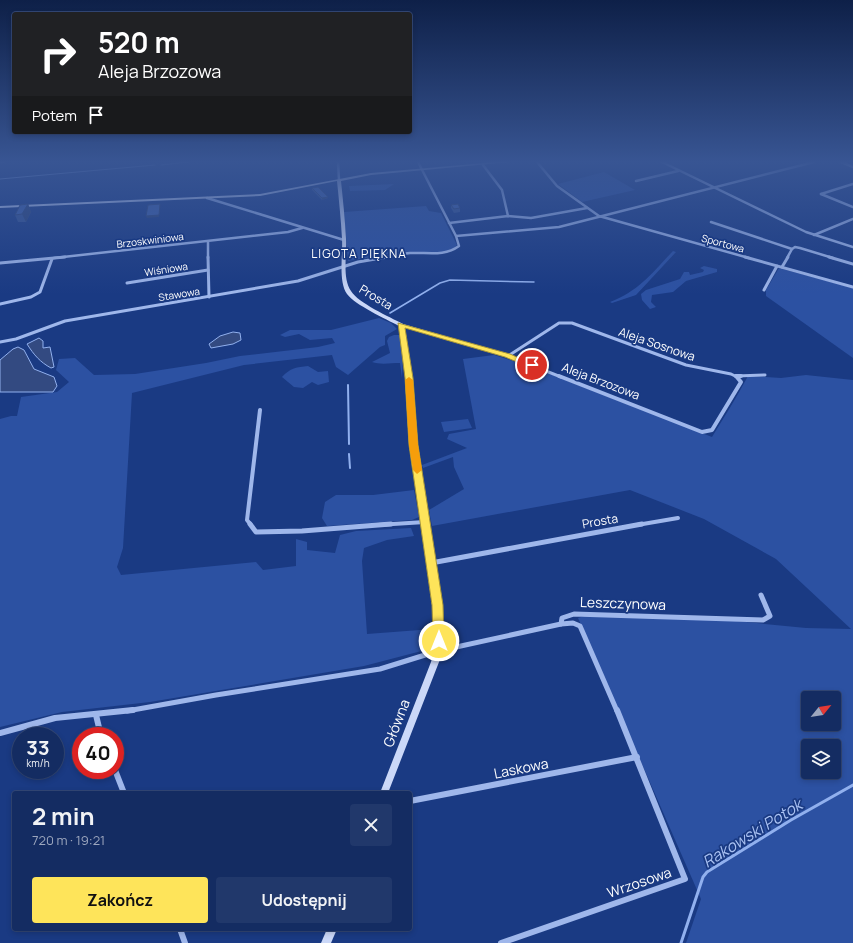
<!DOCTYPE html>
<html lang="pl">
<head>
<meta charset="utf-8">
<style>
	body { margin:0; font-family:Manrope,sans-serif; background:#21386b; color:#f1f3f6; height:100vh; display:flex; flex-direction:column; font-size:15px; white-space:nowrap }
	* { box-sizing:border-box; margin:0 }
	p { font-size:13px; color:#9da7be }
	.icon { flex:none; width:22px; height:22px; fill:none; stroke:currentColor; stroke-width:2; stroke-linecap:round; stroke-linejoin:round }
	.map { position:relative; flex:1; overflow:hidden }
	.side { position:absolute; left:12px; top:791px; width:400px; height:140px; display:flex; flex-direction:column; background:#142c62; border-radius:4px; box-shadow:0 2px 6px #0003,0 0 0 1px #334877 }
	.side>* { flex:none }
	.hud { position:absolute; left:12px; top:12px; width:400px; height:122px; border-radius:4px; box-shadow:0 2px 6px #0003,0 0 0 1px #334877; background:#202124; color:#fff; overflow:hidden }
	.needle { width:26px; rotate:60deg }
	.controls { position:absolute; left:801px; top:691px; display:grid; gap:8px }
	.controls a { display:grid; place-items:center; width:40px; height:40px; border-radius:4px; background:#142c62; box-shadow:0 2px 6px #0003,0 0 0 1px #334877; font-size:20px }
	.speed { position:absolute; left:12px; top:727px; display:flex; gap:8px; font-size:20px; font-weight:700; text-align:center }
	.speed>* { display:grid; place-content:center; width:52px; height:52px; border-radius:50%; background:#142c62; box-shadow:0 2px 6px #0003,0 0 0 1px #334877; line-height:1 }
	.speed small { font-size:10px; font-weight:400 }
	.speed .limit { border:6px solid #d22; background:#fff; color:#111 }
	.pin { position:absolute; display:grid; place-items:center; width:34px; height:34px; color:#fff; margin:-17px; border:2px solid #fff; border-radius:50%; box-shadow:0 1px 4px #0007 }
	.me { position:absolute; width:44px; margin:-22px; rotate:0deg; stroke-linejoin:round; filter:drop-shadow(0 0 3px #0008) }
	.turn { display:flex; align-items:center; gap:14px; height:84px; padding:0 20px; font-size:18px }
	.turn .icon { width:52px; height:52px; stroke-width:2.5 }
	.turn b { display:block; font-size:28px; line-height:34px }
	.then { display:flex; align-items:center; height:38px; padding:0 20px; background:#0003; gap:8px; font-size:15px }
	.round { display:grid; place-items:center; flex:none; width:42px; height:42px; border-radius:4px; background:#21386b }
	.overview { display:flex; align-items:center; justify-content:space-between; height:68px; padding:0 20px }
	h1 { font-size:24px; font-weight:700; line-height:30px }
	.button { display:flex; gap:8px; margin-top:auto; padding:8px 20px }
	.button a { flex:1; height:46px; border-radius:4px; background:#fee45a; color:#111; font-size:16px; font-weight:700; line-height:46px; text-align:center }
	.button a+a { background:#21386b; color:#f1f3f6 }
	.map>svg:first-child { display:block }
	.green { fill:#2c51a2; fill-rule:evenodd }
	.water { fill:#334a81; stroke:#91b0ee }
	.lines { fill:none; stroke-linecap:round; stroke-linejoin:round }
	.stream-far3 { stroke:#91b0ee; stroke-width:1 }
	.stream-far2 { stroke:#91b0ee; stroke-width:1.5 }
	.stream-far1 { stroke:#91b0ee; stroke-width:2 }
	.stream { stroke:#91b0ee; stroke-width:3 }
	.street-far4 { stroke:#9fb7eb; stroke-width:2.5 }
	.street-far3 { stroke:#9fb7eb; stroke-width:3 }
	.street-far2 { stroke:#9fb7eb; stroke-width:4 }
	.street-far1 { stroke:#9fb7eb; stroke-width:5 }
	.street { stroke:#9fb7eb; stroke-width:6 }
	.secondary { fill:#cbd8f8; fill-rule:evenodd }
	.wall { fill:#355393 }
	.shaded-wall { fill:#2b4378 }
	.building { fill:#3e60ab; stroke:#2b4378 }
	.route { fill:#fee45a; stroke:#a5943a }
	.slow { fill:#f59e0b }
	.labels { text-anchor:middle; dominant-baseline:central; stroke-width:3.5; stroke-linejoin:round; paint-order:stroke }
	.far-street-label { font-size:10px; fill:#fff; stroke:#1a3a83 }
	.far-quarter-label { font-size:12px; letter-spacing:1px; fill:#fff; stroke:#1a3a83 }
	.street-label { font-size:12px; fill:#fff; stroke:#1a3a83 }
	.near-street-label { font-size:14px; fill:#fff; stroke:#1a3a83 }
	.near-water-label { font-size:16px; font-style:italic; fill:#aac2f3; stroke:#1a3a83 }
</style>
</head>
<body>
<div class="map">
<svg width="853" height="943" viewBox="0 0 853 943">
	<rect width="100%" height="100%" fill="#1a3a83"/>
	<g class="green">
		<polygon points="604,172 635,190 582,202 558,184"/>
		<polygon points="394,184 385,190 350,191 349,186"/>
		<polygon points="426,206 429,211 441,213 457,245 453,250 440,253 402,252 348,261 344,212"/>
		<path d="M673 251 676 252 636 295 612 303 610 302C639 291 652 273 673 251Z"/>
		<polygon points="704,266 717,269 717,272 686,281 673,292 652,295 651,302 656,307 650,309 642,300 641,294 646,290 680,279 684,272 689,272 690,275 703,272 704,270 700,268"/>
		<polygon points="779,268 853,288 853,358 766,296 766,290"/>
		<polygon points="379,318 391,323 397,329 385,336 385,345 380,347 348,375 336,367 332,355 244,365 132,393 123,548 117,567 121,575 256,562 263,570 296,566 296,539 307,542 307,550 335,553 340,535 356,531 411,528 414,536 387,540 364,548 362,561 367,634 433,629 433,648 364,666 150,702 62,712 0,727 0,419 11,416 17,416 21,397 57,392 69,382 56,370 59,359 75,358 94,375 135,374 206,363 240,356 318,347 335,343 332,338 310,340 299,334 285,337 280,335 290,330 331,330"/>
		<path d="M394 335H400L403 355 402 378 400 363C391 363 380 365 372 362L390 353 387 341 389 337Z"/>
		<path d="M494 355 526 365 712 437C724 417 737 397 748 376L781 378 806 375 853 380V943H686L701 899 578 618 587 615 695 617 806 628 851 629 776 559 704 519 630 490 432 526 429 510 464 489 454 467 453 457 423 468 422 465 467 448 447 439 449 434 476 429 463 359ZM808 698H834V724H808ZM808 746H834V772H808Z"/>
		<path d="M308 366 318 372 328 371 329 382 318 385 312 382 303 388 294 387 282 377C290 368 297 367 308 366Z"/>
		<polygon points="468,419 472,428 444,432 441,422"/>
		<polygon points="414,490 419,517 412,520 327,526 322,518 325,502 336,495 373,495"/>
	</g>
	<g class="water">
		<polygon points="233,332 240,333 241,340 233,344 211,348 209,344 220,336"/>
		<path d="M39 338 43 341V348L50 347 54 367 51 368C40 362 34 355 27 344Z"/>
		<polygon points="18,347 24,350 34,369 54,377 57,386 53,392 0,392 0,360 13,349"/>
	</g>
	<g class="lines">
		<g class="stream-far3">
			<polyline points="0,163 5,162"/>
			<polyline points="161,165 188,162"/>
			<polyline points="0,179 155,165"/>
		</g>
		<polyline class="stream-far2" points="390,313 440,283 450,280 534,282"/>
		<g class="stream-far1">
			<polyline points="348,385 349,444"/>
			<polyline points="349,454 350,468"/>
		</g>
		<polyline class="stream" points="681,943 703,877 707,872 791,820 853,785"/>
		<g class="street-far4">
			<polyline points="338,162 339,180"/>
			<polyline points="537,162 557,186 599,216 749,258"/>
			<polyline points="662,162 806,232 853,247"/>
			<polyline points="841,162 853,167"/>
			<polyline points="483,165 502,190 508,216"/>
			<polyline points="636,181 678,171"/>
			<polyline points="821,194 853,207"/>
			<polyline points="821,194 853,184"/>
			<polyline points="207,198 344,240"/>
			<polyline points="711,222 792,249 795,247 800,248 833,258"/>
			<polyline points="449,223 508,216 531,218 587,208"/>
			<polyline points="814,235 853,219"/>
			<polyline points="456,236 559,227 814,162"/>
			<polyline points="208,242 208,258"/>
			<polyline points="54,258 288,232 302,228"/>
			<path d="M381 258C391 256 400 254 410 253 427 252 444 257 459 246L456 236 418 162"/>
			<polyline points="787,258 792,249"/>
		</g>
		<g class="street-far3">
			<polyline points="208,257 209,297"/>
			<polyline points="745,257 853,287"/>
			<polyline points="829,257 853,264"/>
			<polyline points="0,263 65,257"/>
			<polyline points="782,267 788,257"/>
			<polyline points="127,283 208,270"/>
			<polyline points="764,290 777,266"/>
			<polyline points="0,304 31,297 40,292 52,259"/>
			<polyline points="401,325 508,356"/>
			<polyline points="0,342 16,339 65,321 298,281 358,262 387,257"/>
			<polyline points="508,356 561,377"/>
			<polyline points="508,356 559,323 572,323 686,365 731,374 737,377"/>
			<polyline points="736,376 765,375"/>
		</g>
		<g class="street-far2">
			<polyline points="559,376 702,432 712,430 741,382 736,376"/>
			<polyline points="736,376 741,376"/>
			<polyline points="251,525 247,520 260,410"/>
			<polyline points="377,525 425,522"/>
			<polyline points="637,525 678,518"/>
		</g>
		<g class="street-far1">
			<polyline points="250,524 256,532 302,531 391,524"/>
			<polyline points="431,563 642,524"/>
			<polyline points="561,624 573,623 580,626 617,711"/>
			<polyline points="127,711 216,695 380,669 438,651 561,624 562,618 574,614 763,620 770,616 761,595"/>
		</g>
		<g class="street">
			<polyline points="96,715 101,736"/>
			<polyline points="0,733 55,718 133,710"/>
			<polyline points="115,770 124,793"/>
			<polyline points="410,801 637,757"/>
			<polyline points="180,929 185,943"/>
			<polyline points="501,943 685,879 617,710"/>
		</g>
		<g class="secondary">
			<path d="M495 162H511L371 175 341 181C343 200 345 220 346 239 347 255 342 278 351 291 358 303 390 317 403 324L406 335 415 412 416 445 443 627 442 651 439 662 388 793H380L431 662 434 651 435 627 410 445 409 412 402 335 399 326C386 319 355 305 347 294 338 281 343 255 342 239 341 220 339 201 337 181L260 196 0 208V206L260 194 371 173Z"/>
			<polygon points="327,929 337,929 331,943 321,943"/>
		</g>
	</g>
	<g class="wall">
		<polygon points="312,188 328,198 322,200 312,190"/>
		<polygon points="28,204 31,212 26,222 18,222 15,215"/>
		<polygon points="451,205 460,208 460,212 454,213 451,208"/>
	</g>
	<g class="shaded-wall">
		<polygon points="328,197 328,198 322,200 322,198"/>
		<polygon points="28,204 31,212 26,222 22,214"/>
		<polygon points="160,204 160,206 159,217 147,218 146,216"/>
	</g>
	<g class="building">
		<polygon points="318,187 328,197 322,198 312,188"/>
		<polygon points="28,204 22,214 15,215 20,205"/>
		<polygon points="160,204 159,215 146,216 148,205"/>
		<polygon points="458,204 460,208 454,209 451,205"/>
	</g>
	<linearGradient id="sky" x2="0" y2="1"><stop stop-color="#0e2048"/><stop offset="0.55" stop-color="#385593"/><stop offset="1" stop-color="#385593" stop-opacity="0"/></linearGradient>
	<rect width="853" height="294" fill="url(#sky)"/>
	<polygon class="route" points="398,323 510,354 535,365 529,367 505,357 405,328 413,378 418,445 443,605 444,641 443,644 439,646 435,644 433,641 432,605 409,445 405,378"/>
	<polygon class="slow" points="409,377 413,380 418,445 422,470 417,474 413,470 409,445 405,380"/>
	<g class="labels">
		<g class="far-street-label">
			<text transform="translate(150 240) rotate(-7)">Brzoskwiniowa</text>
			<text transform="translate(723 243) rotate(15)">Sportowa</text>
			<text transform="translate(166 269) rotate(-9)">Wiśniowa</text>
			<text transform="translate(179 294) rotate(-9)">Stawowa</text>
		</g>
		<g class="far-quarter-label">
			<text x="359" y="253">LIGOTA PIĘKNA</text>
		</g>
		<g class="street-label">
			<text transform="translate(376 297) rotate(31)">Prosta</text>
			<text transform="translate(657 344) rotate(19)">Aleja Sosnowa</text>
			<text transform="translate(601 381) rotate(21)">Aleja Brzozowa</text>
			<text transform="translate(600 521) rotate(-10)">Prosta</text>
		</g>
		<g class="near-street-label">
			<text transform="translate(623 603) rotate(2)">Leszczynowa</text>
			<text transform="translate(396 723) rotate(-69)">Główna</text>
			<text transform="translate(521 768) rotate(-11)">Laskowa</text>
			<text transform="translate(639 882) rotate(-19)">Wrzosowa</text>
		</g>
		<g class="near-water-label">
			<text transform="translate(752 833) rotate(-32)">Rakowski Potok</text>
		</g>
	</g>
</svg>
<div class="controls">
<a><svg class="needle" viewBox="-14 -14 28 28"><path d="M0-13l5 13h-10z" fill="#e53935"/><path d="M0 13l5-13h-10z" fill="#9da7be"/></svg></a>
<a><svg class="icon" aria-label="layers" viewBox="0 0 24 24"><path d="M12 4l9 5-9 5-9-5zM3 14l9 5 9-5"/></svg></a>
</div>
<div class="speed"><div>33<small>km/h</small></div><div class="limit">40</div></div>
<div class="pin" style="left:532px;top:365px;background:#d93025"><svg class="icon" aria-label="arrive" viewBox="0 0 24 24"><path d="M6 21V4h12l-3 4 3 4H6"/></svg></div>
<svg class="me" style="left:439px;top:641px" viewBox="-20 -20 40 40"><circle r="17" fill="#fee45a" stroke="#fff" stroke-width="3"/><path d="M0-11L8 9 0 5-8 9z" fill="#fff"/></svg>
<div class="hud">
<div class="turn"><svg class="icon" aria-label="right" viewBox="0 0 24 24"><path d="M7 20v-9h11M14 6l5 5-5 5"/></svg><div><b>520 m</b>Aleja Brzozowa</div></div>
<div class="then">Potem<svg class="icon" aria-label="arrive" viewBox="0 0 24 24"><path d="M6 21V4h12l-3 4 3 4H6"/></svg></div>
</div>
<section class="side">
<div class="overview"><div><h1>2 min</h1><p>720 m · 19:21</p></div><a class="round"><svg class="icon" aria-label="close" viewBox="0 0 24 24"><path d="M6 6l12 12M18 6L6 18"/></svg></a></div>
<div class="button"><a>Zakończ</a><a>Udostępnij</a></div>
</section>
</div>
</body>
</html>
